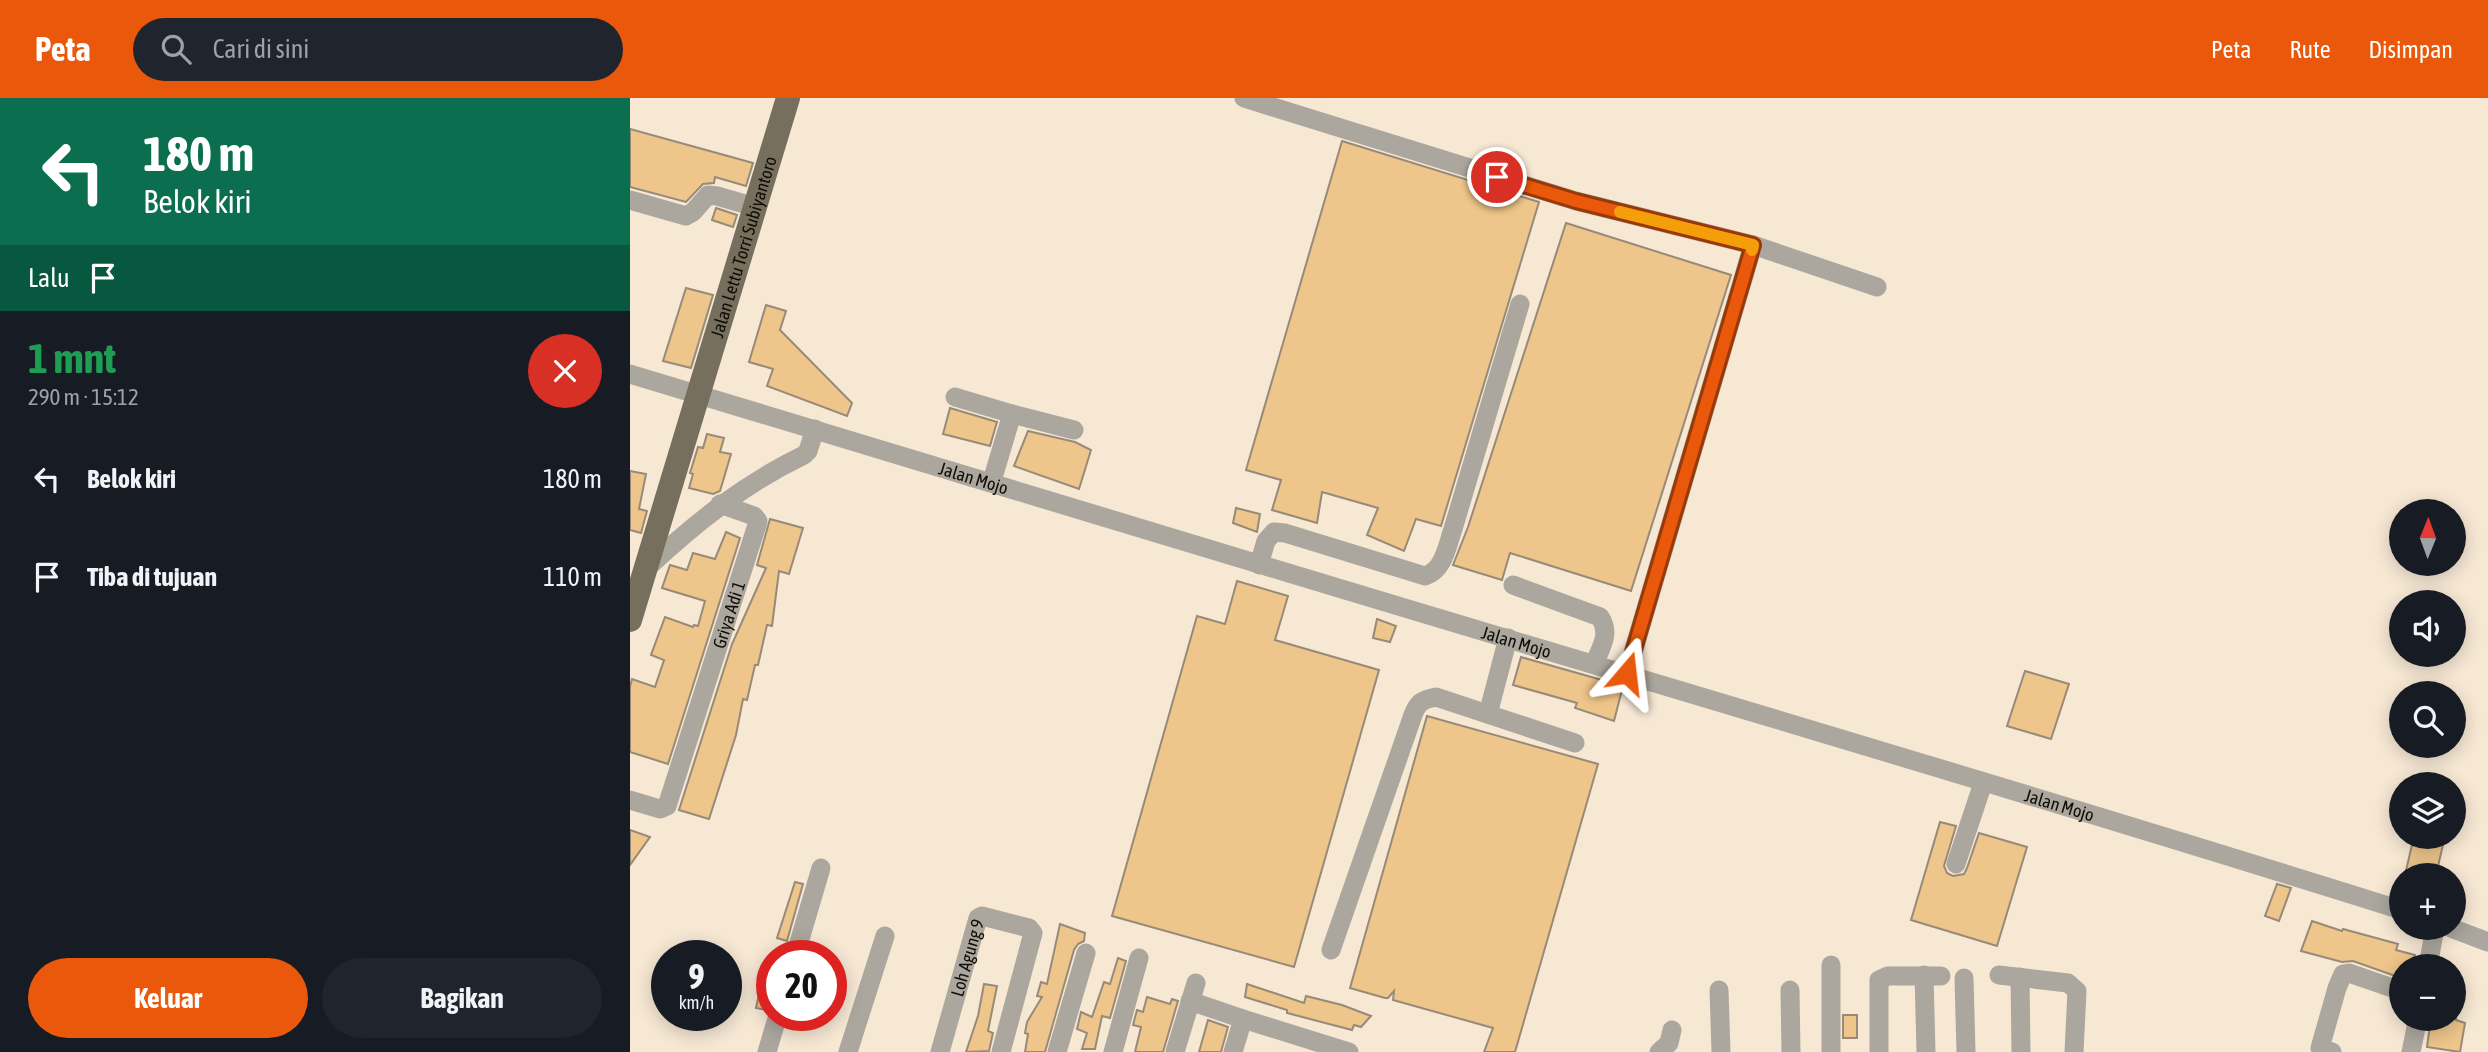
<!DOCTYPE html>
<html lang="id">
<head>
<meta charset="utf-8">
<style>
	body { margin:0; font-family:"Asap Condensed",sans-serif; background:#20242c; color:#f1f3f6; height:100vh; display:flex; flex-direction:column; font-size:26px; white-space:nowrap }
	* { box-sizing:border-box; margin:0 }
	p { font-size:23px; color:#9ea1a6 }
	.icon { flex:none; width:38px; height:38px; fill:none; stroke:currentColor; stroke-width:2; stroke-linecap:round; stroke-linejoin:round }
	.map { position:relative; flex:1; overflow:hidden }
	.drawer { display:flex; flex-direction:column; background:#171b24; width:630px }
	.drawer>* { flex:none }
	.guide { background:#0b6e4f; color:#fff; overflow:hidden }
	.needle { width:46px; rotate:1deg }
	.controls { position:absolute; left:1759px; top:401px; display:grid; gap:14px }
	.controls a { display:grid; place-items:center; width:77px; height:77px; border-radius:50%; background:#171b24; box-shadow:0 4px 18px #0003; font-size:35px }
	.speed { position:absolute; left:21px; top:842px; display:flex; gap:14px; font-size:35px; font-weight:700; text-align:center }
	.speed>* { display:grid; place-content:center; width:91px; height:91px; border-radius:50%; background:#171b24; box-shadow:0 4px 18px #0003; line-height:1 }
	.speed small { font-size:18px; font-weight:400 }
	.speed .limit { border:10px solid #d22; background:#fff; color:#111 }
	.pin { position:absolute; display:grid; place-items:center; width:60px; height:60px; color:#fff; margin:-30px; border:4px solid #fff; border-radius:50%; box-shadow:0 2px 7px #0007 }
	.me { position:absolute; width:77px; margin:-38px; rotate:17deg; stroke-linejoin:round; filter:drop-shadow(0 0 5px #0008) }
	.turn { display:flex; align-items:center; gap:24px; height:147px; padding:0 28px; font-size:32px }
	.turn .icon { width:91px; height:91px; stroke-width:2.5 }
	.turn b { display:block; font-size:49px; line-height:60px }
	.then { display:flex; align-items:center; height:66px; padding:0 28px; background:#0003; gap:14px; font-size:26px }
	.round { display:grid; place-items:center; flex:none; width:74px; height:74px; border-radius:37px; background:#20242c }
	.overview { display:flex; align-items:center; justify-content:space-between; height:119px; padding:0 28px }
	h1 { font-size:42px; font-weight:700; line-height:52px; color:#1e9e55 }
	.primary-button { display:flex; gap:14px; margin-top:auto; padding:14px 28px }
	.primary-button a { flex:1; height:80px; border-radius:42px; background:#ea580c; color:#fff; font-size:28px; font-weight:700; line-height:80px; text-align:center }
	.primary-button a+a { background:#20242c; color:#f1f3f6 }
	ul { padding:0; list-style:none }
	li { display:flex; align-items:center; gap:21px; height:98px; padding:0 28px }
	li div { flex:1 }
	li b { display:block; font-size:26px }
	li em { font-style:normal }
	header { display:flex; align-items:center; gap:42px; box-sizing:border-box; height:98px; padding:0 35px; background:#ea580c; color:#fff }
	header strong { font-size:33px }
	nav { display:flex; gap:38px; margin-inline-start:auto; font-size:24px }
	.search { width:490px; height:63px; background:#20242c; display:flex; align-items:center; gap:18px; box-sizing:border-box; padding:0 24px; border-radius:38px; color:#9ea1a6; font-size:26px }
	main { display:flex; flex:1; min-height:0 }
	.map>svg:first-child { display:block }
	.building { fill:#eec58a; stroke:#978a78; stroke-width:2 }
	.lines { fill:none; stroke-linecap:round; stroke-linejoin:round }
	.minor { stroke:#aba79e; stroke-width:19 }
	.major { stroke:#766f5e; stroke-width:24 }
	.route-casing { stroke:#983908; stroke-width:18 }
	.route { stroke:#ea580c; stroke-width:12 }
	.slow { stroke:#f59e0b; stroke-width:12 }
	.labels { text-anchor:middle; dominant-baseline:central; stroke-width:7; stroke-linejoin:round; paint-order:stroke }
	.street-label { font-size:18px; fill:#100c06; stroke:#fff6ea }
</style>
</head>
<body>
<header>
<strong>Peta</strong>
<div class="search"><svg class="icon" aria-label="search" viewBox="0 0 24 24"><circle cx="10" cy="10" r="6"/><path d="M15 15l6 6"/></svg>Cari di sini</div>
<nav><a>Peta</a><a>Rute</a><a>Disimpan</a></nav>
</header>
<main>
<section class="drawer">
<div class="guide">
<div class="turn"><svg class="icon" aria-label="left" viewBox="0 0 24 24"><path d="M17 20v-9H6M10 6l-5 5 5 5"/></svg><div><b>180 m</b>Belok kiri</div></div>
<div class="then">Lalu<svg class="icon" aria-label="arrive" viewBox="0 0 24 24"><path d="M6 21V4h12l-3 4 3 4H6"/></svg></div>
</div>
<div class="overview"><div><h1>1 mnt</h1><p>290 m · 15:12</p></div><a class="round" style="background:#d93025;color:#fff"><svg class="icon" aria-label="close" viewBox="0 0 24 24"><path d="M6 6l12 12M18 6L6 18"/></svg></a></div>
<ul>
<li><svg class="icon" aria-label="left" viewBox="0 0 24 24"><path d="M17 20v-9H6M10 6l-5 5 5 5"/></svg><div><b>Belok kiri</b></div><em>180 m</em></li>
<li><svg class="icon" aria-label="arrive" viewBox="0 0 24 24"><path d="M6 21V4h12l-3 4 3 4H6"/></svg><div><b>Tiba di tujuan</b></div><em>110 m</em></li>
</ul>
<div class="primary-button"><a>Keluar</a><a>Bagikan</a></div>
</section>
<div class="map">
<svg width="1858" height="954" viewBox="0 0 1858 954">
	<rect width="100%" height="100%" fill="#f7e8d4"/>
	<g class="building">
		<polygon points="0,31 123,65 116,88 85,79 84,85 73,86 56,104 0,89"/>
		<polygon points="712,43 909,104 811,428 786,421 774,453 737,437 748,410 692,394 687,425 642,412 651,382 616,372"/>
		<polygon points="86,110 107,117 103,129 82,122"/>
		<polygon points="936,125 1101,177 1001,493 880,455 872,482 823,467 838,429"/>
		<polygon points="56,190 83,197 61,270 33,263"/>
		<polygon points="136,207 156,213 150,232 222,305 217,318 137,288 143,271 119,264"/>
		<polygon points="320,310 367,324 360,348 313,336"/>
		<polygon points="398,333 445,344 461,352 449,391 384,368"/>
		<polygon points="77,336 94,340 90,354 101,356 90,393 83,396 59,390 63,376 60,375 68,349 73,350"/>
		<polygon points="0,373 16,376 9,411 17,413 11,435 0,432"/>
		<polygon points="606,410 630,416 627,434 603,425"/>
		<polygon points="140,421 173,430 159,476 149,473 142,528 137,527 128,567 125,567 117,602 113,601 106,637 79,721 49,712 102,546 136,470 127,467"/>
		<polygon points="96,434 110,440 38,666 0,654 0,589 2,581 25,589 34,562 21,557 35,519 63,529 64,527 68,528 75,503 32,490 40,467 57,472 63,455 85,461"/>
		<polygon points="607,483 658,498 645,542 749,572 664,869 482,818 567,518 595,526"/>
		<polygon points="747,521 766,528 760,544 743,540"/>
		<polygon points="891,559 993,588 984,623 945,610 947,605 883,587"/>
		<polygon points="1395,573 1439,586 1421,641 1377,628"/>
		<polygon points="797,618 968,666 885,954 854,954 863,930 763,902 764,893 758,900 755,900 720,890"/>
		<polygon points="1310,724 1326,728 1314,768 1317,775 1323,778 1334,776 1337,770 1349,735 1397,749 1367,848 1281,822"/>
		<polygon points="0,732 20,739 0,767"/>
		<polygon points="1784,738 1815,738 1806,777 1775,777"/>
		<polygon points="165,784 173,786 157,843 147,840"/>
		<polygon points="1647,786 1661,790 1649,823 1635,818"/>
		<polygon points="1682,823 1712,833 1713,831 1768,846 1766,852 1785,857 1782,868 1771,868 1771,880 1723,863 1712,864 1671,853"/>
		<polygon points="430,826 455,835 454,843 448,846 444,852 415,954 395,954 398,936 395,935 397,924 412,899 407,898 411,884 417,886"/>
		<polygon points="488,860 496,863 480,920 472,918 465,951 452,951 457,935 447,931 451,914 462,919 474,884 480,886"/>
		<polygon points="136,864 142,865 142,906 137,912 126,910"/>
		<polygon points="354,886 367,888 358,933 363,935 359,953 336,954 348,918"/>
		<polygon points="617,886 674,905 676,898 712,907 741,918 731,929 724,927 722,932 657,915 657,912 615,899"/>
		<polygon points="517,899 540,906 542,901 548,903 533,954 505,954 511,929 503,927 507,912 513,914"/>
		<rect x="1213" y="917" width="14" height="23"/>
		<polygon points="1801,920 1826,920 1826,922 1835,925 1830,954 1797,949"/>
		<polygon points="578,922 598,929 591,954 569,954"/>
	</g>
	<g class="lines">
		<g class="minor">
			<polyline points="614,0 946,103 1123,147 1247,189"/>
			<polyline points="0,102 56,118 63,114 78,97 87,98 125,109"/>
			<path id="s1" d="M0 276C211 338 421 404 632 467 1012 582 1393 693 1771 812"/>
			<polyline points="325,299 382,316 362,383"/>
			<polyline points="382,316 444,332"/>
			<path d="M629 467 636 443 644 434 655 435 795 478C814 472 817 448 823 431L890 206"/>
			<path d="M17 470C65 425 114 386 174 357L178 353 185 331"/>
			<path d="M883 487 970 519C981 536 971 549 964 566"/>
			<polyline points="997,575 1123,147"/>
			<polyline points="858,616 878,540"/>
			<path id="s2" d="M0 702 30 711 37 708 127 427 128 423 124 418 90 406"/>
			<polyline points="1326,766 1353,685"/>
			<polyline points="1821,830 1858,844"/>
			<path d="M701 852 783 617C788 604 792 602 806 599L945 645"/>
			<polyline points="165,858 191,770"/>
			<polyline points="1201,867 1201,954"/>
			<polyline points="1798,868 1805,830"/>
			<polyline points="1294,877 1296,954"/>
			<polyline points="1369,877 1438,885 1447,893 1444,954"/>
			<polyline points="1390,879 1391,954"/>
			<polyline points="1334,880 1336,954"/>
			<polyline points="1089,892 1091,954"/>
			<polyline points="1160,892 1161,954"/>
			<polyline points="560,903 613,921 603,954"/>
			<polyline points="613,921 719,954"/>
			<polyline points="137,954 148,917"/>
			<polyline points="218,954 255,838"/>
			<path id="s3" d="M310 954 348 820 352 818 399 830 403 835 371 954"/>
			<polyline points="427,954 456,855"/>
			<polyline points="483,954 509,860"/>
			<polyline points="545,954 566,885"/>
			<polyline points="1029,954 1039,945 1042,932"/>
			<polyline points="1249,954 1249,882 1258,878 1311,878"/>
			<polyline points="1702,954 1690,950 1707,890 1713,876 1719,875 1771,893"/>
			<polyline points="1781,954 1788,920"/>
		</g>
		<path class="major" id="s4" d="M0 522 158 0"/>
	</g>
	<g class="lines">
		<defs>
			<polyline id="route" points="867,79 946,103 1123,147 997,575"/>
		</defs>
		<use href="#route" class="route-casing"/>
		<use href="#route" class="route"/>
		<polyline class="slow" points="990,114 1123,147 1122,152"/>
	</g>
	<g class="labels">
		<g class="street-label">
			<text stroke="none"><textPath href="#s4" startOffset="390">Jalan Lettu Torri Subiyantoro</textPath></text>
			<text stroke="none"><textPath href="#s1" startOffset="359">Jalan Mojo</textPath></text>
			<text stroke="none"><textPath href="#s2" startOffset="240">Griya Adi 1</textPath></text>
			<text stroke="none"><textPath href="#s1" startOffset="926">Jalan Mojo</textPath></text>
			<text stroke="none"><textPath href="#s1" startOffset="1493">Jalan Mojo</textPath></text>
			<text stroke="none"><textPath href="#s3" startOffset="98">Loh Agung 9</textPath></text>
		</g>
	</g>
</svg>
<div class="controls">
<a><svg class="needle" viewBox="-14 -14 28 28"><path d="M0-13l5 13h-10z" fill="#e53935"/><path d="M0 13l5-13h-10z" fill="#9ea1a6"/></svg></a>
<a><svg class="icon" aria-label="sound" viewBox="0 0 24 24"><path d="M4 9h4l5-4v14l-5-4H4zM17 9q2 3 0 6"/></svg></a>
<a><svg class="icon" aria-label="search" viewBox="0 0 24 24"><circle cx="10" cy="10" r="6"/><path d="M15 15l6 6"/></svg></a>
<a><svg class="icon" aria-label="layers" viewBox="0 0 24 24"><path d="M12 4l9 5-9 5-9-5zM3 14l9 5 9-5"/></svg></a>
<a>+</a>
<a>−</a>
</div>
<div class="speed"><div>9<small>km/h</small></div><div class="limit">20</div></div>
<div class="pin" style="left:867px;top:79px;background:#d93025"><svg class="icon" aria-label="arrive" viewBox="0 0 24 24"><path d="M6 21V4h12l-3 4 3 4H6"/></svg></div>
<svg class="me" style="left:997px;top:575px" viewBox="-20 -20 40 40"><path d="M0-17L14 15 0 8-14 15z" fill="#ea580c" stroke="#fff" stroke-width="4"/></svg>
</div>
</main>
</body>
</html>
